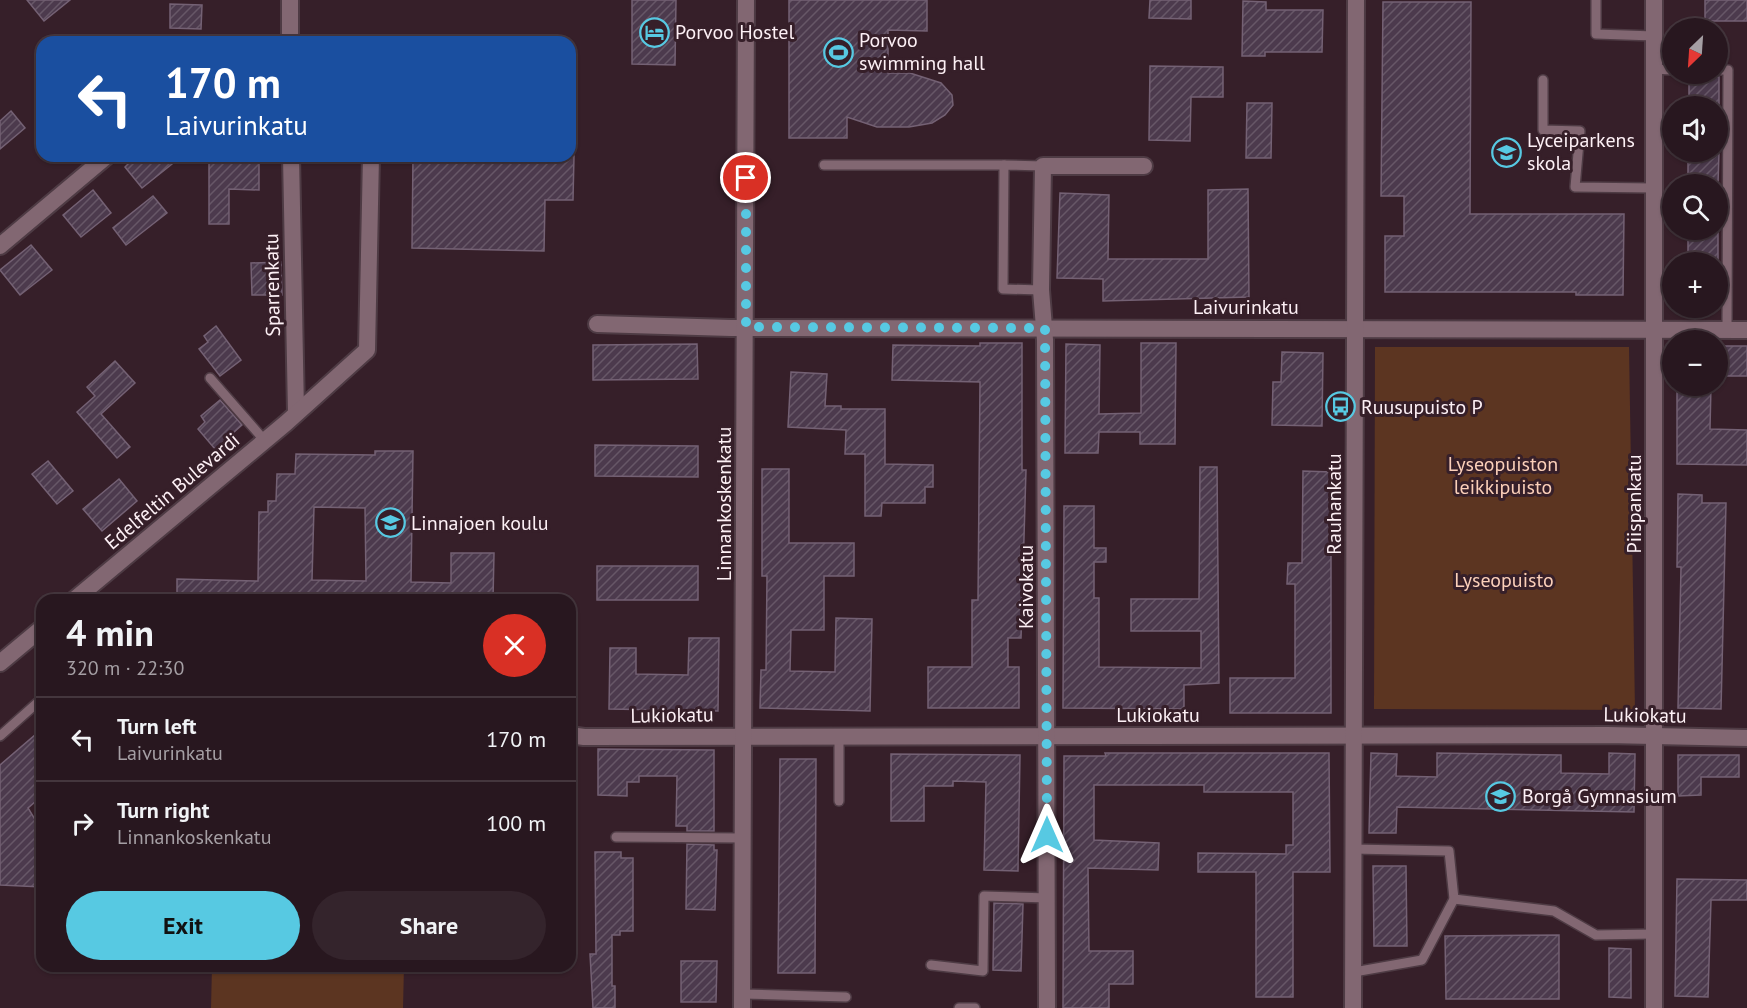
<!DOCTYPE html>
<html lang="en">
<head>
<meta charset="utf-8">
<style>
	body { margin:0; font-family:"PT Sans",sans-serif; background:#34242c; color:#f1f3f6; height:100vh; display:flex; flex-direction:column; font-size:22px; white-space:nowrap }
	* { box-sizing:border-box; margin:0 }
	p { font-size:20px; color:#a59fa4 }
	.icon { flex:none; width:33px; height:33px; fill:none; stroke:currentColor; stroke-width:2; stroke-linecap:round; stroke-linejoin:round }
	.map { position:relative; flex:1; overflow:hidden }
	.drawer { position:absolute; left:36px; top:594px; width:540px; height:378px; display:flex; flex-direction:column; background:#28171f; border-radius:18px; box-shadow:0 2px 4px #0004,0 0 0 2px #44363d }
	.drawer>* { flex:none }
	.top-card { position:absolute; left:36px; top:36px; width:540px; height:126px; border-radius:18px; box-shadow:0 2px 4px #0004,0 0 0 2px #44363d; background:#1a4fa0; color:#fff; overflow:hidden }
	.needle { width:39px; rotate:205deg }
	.tools { position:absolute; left:1662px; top:18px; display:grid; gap:12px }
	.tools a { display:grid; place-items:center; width:66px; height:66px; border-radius:50%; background:#28171f; box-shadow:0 2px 4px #0004,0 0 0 2px #44363d; font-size:30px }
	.pin { position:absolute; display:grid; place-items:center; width:51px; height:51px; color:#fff; margin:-26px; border:3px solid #fff; border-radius:50%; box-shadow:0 2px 6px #0007 }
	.me { position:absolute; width:66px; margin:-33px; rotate:0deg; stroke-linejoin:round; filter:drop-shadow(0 0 4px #0008) }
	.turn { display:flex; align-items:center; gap:21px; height:126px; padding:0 30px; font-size:27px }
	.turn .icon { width:78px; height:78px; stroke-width:2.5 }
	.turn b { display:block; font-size:42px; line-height:51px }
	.round { display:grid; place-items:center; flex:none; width:63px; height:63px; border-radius:32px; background:#34242c }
	.overview { display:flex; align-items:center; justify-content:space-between; height:102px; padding:0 30px }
	h1 { font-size:36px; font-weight:600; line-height:45px }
	.button { display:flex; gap:12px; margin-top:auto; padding:12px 30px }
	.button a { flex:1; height:69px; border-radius:36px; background:#57c9e2; color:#111; font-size:24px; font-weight:600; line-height:69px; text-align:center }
	.button a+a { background:#34242c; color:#f1f3f6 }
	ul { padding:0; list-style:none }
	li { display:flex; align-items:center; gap:18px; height:84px; padding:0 30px; border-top:2px solid #44363d }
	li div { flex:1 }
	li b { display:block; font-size:22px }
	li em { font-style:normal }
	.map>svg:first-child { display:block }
	.green { fill:#5c3521 }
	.building { fill:url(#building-hatch); stroke:#746174; stroke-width:1.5; fill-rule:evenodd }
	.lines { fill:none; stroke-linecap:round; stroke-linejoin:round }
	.service-casing { stroke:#4e3b44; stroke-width:12 }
	.minor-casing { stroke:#4e3b44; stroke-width:20 }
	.tertiary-casing { stroke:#4e3b44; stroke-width:20 }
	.service { stroke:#826772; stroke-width:9 }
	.minor { stroke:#826772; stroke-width:16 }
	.tertiary { stroke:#826772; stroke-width:16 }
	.route { stroke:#57c9e2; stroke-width:10; stroke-dasharray:0 18 }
	.labels { text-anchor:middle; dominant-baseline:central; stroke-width:6; stroke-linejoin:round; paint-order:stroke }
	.poi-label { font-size:20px; fill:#fdf0f5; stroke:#361f29; text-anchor:start }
	.street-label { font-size:20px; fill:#fdf0f5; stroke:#361f29 }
	.park-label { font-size:20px; fill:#fcd0ba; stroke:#361f29 }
</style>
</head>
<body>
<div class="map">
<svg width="1747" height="1008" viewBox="0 0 1747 1008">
	<defs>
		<pattern id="building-hatch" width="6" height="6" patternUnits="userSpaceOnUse" patternTransform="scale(1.5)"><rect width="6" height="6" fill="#4c3a4d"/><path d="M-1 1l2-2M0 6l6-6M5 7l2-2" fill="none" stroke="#675767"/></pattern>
	</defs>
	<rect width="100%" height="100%" fill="#361f29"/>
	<g class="green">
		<polygon points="1375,347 1629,347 1635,710 1374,709"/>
		<polygon points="212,966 404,966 403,1008 211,1008"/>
	</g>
	<g class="building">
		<polygon points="27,0 70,0 44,21"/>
		<polygon points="632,0 676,0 675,65 632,64"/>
		<polygon points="789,0 927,0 927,31 888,30 888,73 910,73 941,83 952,95 953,105 945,115 932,123 909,127 877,127 847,117 847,138 789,138"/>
		<polygon points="1150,0 1191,0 1191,19 1149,18"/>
		<rect x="1705" y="0" width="42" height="21"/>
		<polygon points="1243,1 1266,2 1266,10 1323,10 1322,52 1265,52 1265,56 1242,56"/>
		<polygon points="1383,2 1471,2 1470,214 1624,214 1623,295 1576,295 1576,292 1385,292 1385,236 1404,236 1404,196 1381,196"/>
		<polygon points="170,4 202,5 201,29 170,28"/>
		<polygon points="1150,66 1223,67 1223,97 1191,97 1190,141 1149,140"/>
		<polygon points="1689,76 1719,77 1719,106 1689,106"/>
		<polygon points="1247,103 1272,103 1271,158 1246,158"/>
		<polygon points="11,111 25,128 0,149 0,121"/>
		<polygon points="1688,152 1719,152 1718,184 1688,184"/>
		<polygon points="122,156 182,156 142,188 125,167 129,163"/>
		<polygon points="413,156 574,156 573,200 545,200 544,251 412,248"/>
		<polygon points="209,161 259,161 259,190 229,189 229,224 209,224"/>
		<polygon points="1248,189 1249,297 1103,301 1103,279 1057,278 1060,193 1109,195 1108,259 1208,259 1208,190"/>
		<polygon points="93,190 111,213 81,237 63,215"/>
		<polygon points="153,196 167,213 126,245 113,228"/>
		<rect x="1688" y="230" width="30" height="32"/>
		<polygon points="31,245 52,270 20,295 0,270"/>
		<polygon points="281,262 282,295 252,295 251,263"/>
		<polygon points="216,326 241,360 220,376 199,349 208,342 204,336"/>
		<polygon points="980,343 1022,343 1022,470 1026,470 1021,638 1008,638 1008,667 1019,667 1019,708 928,708 928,667 972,667 972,600 978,600 980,382 892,380 893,345 980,346"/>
		<polygon points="1141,343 1176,343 1175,444 1140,444 1140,432 1099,432 1098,453 1065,453 1066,344 1100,345 1099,414 1141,413"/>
		<polygon points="697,344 698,379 593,380 593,345"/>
		<rect x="1718" y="346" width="29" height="30"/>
		<polygon points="1282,352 1323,353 1322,426 1272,425 1273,382 1281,382"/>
		<polygon points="115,361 135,383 101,414 130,447 117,458 77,412 95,396 87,387"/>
		<polygon points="791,372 827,374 825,406 841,406 841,409 885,409 885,464 933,465 933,487 925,487 925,503 882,503 881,516 865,516 865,454 845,454 846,430 788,427"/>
		<polygon points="1677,386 1711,386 1710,429 1747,430 1747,465 1677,464"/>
		<polygon points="220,400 242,425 215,449 198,429 205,422 201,416"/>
		<polygon points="595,445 698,446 698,477 595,476"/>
		<path d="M375 451H413L411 582 451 583V553H494L493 600H177V579L258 581 259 512H268V501H276L277 474H295L296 454 375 455ZM314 507 365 508 366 581 312 580Z"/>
		<polygon points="48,461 73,491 57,504 32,474"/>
		<polygon points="1200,467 1217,467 1219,683 1184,685 1184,709 1063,708 1064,506 1094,506 1094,548 1106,548 1106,562 1094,562 1094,598 1099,598 1099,667 1201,668 1201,631 1131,631 1131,599 1199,599"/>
		<polygon points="762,469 789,469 789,543 854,543 854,576 824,576 824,630 791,630 790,671 835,672 836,618 872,619 870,711 760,708 761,670 766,670 767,576 762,576"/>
		<polygon points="1303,471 1331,472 1331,713 1230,713 1230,678 1295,678 1295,584 1287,584 1288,563 1302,563"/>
		<polygon points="119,479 137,501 102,531 83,509"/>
		<polygon points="1678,494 1702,495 1702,503 1726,503 1721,709 1678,708 1681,567 1677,567"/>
		<rect x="597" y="566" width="101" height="34"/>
		<polygon points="689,638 719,638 718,711 609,709 610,648 636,648 636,674 688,675"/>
		<polygon points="42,729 42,796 28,808 42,831 42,887 0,885 0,765"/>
		<polygon points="598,749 714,750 714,831 687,831 687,826 676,826 677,776 639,776 639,782 627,782 627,796 598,795"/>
		<polygon points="1105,753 1329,753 1330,872 1293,872 1293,997 1256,997 1256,872 1198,872 1198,853 1286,854 1286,845 1293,845 1293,792 1204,792 1204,785 1094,785 1094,840 1159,843 1158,870 1088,868 1089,951 1133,951 1133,984 1109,984 1109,1008 1063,1008 1064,756 1106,756"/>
		<polygon points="1371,753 1397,754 1396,776 1437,777 1437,753 1561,755 1561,773 1609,774 1609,753 1635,754 1634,812 1397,807 1396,833 1369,833"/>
		<polygon points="891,754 1020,755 1018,871 984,870 986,782 953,781 953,786 924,786 924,821 891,821"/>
		<polygon points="1678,755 1739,755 1739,777 1701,777 1701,795 1678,796"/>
		<polygon points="780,759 816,759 815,973 778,973"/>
		<polygon points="687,844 714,845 714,850 717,850 715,910 686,909"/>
		<polygon points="595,852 621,852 621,858 633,858 633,931 620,931 620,935 612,935 612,986 615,986 615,1008 593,1008 590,954 596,954"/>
		<polygon points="1373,866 1406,866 1407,946 1374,946"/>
		<polygon points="1677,879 1747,880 1747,900 1711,900 1708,997 1675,996"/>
		<polygon points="994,903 1023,904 1021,971 993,970"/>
		<polygon points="1559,935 1559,999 1446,999 1445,936"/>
		<polygon points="1609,948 1631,949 1631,998 1609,997"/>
		<polygon points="681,961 717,961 716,1002 681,1002"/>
	</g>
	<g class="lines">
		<defs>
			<g id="service">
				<polyline points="1596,0 1596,34 1654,36"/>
				<polyline points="1654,69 1672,70"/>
				<polyline points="1718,70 1728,70 1727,330"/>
				<polyline points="1543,80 1543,130 1580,131 1575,187 1653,188"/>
				<polyline points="824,165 1004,165"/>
				<polyline points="1041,290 1003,289 1004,165 1043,166"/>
				<polyline points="210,378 265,441"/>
				<polyline points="0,736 37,703"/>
				<polyline points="839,801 839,736"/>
				<polyline points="616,837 743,838"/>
				<polyline points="1353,849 1449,851 1454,899 1422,960 1354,972"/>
				<polyline points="1454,899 1554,911 1596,935 1653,934"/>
				<polyline points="931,965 983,971 984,896 1047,898"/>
				<polyline points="743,994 846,997"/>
				<polyline points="959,1008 975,1008"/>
			</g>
			<g id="minor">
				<polyline points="290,0 290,42"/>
				<polyline points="291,156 296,412"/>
				<polyline points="0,246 107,156"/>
				<polyline points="597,324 731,328 1747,330"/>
				<polyline points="74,600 286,423 367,350 371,156"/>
				<polyline points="0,663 42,628"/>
				<polyline points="570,735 584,737 1607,735 1747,738"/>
				<polyline points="742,1008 746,0"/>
				<polyline points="1047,1008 1045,340 1041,290 1043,166 1144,166"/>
			</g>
			<g id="tertiary">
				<polyline points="1353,1008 1356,0"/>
				<polyline points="1654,1008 1654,0"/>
			</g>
		</defs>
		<use href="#service" class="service-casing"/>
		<use href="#minor" class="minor-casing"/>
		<use href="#tertiary" class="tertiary-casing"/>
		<use href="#service" class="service"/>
		<use href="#minor" class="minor"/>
		<use href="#tertiary" class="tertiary"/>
	</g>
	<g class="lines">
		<polyline class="route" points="746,178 746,327 1045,328 1047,835"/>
	</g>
	<defs>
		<symbol id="hotel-ring" viewBox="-11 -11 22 22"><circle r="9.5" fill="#361f29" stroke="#57c9e2" stroke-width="1.5"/><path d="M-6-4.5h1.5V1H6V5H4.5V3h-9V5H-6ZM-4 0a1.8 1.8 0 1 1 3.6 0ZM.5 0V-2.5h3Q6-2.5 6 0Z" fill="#57c9e2"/></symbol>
		<symbol id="stadium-ring" viewBox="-11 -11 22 22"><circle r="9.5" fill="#361f29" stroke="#57c9e2" stroke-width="1.5"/><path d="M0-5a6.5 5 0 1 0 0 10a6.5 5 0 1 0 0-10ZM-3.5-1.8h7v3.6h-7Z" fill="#57c9e2"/></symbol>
		<symbol id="school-ring" viewBox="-11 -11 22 22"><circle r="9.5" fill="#361f29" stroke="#57c9e2" stroke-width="1.5"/><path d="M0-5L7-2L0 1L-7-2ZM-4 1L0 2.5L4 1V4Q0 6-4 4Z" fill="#57c9e2"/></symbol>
		<symbol id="bus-ring" viewBox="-11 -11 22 22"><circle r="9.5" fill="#361f29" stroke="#57c9e2" stroke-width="1.5"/><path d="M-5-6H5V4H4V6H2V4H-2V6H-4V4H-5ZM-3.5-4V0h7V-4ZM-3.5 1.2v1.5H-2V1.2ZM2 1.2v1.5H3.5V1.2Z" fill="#57c9e2"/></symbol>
	</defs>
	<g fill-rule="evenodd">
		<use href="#hotel-ring" x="638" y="16" width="33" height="33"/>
		<use href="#stadium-ring" x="822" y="36" width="33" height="33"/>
		<use href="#school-ring" x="1490" y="136" width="33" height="33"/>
		<use href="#bus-ring" x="1324" y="390" width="33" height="33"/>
		<use href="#school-ring" x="374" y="506" width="33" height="33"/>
		<use href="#school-ring" x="1484" y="780" width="33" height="33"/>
	</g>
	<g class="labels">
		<g class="poi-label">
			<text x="675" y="32">Porvoo Hostel</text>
			<text x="859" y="40">Porvoo<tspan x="859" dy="23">swimming hall</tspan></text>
			<text x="1527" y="140">Lyceiparkens<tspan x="1527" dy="23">skola</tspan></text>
			<text x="1361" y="407">Ruusupuisto P</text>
			<text x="411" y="523">Linnajoen koulu</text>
			<text x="1522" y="796">Borgå Gymnasium</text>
		</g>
		<g class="street-label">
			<text transform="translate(272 285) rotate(-91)">Sparrenkatu</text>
			<text x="1246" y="307">Laivurinkatu</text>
			<text transform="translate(172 491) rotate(-40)">Edelfeltin Bulevardi</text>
			<text transform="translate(724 504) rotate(-90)">Linnankoskenkatu</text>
			<text transform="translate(1334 504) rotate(-90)">Rauhankatu</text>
			<text transform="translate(1634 504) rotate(-90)">Piispankatu</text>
			<text transform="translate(1026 587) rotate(-90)">Kaivokatu</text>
			<text transform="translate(672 715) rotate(-1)">Lukiokatu</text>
			<text x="1158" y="715">Lukiokatu</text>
			<text transform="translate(1645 715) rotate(1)">Lukiokatu</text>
		</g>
		<g class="park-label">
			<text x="1503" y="464">Lyseopuiston<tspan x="1503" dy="23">leikkipuisto</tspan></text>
			<text x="1504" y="580">Lyseopuisto</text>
		</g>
	</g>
</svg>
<div class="tools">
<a><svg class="needle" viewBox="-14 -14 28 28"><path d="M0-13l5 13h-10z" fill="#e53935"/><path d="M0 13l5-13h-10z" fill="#a59fa4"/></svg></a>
<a><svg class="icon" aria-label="sound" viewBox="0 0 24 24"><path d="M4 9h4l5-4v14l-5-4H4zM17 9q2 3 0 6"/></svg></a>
<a><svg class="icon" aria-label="search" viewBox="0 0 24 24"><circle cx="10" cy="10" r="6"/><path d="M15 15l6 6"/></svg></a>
<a>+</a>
<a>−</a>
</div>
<div class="pin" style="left:746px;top:178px;background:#d93025"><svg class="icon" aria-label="arrive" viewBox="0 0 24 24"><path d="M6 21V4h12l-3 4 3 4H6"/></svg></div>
<svg class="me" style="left:1047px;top:835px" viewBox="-20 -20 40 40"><path d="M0-17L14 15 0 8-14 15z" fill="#57c9e2" stroke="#fff" stroke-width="4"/></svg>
<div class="top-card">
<div class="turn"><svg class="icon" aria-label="left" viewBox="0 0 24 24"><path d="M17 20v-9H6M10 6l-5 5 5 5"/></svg><div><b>170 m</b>Laivurinkatu</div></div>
</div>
<section class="drawer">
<div class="overview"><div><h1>4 min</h1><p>320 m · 22:30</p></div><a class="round" style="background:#d93025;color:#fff"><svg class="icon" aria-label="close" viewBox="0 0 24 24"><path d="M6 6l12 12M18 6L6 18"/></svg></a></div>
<ul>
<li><svg class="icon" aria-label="left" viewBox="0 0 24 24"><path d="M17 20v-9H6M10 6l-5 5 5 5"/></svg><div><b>Turn left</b><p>Laivurinkatu</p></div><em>170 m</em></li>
<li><svg class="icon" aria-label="right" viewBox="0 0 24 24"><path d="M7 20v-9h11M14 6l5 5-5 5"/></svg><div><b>Turn right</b><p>Linnankoskenkatu</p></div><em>100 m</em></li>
</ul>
<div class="button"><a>Exit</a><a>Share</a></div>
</section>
</div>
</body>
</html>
